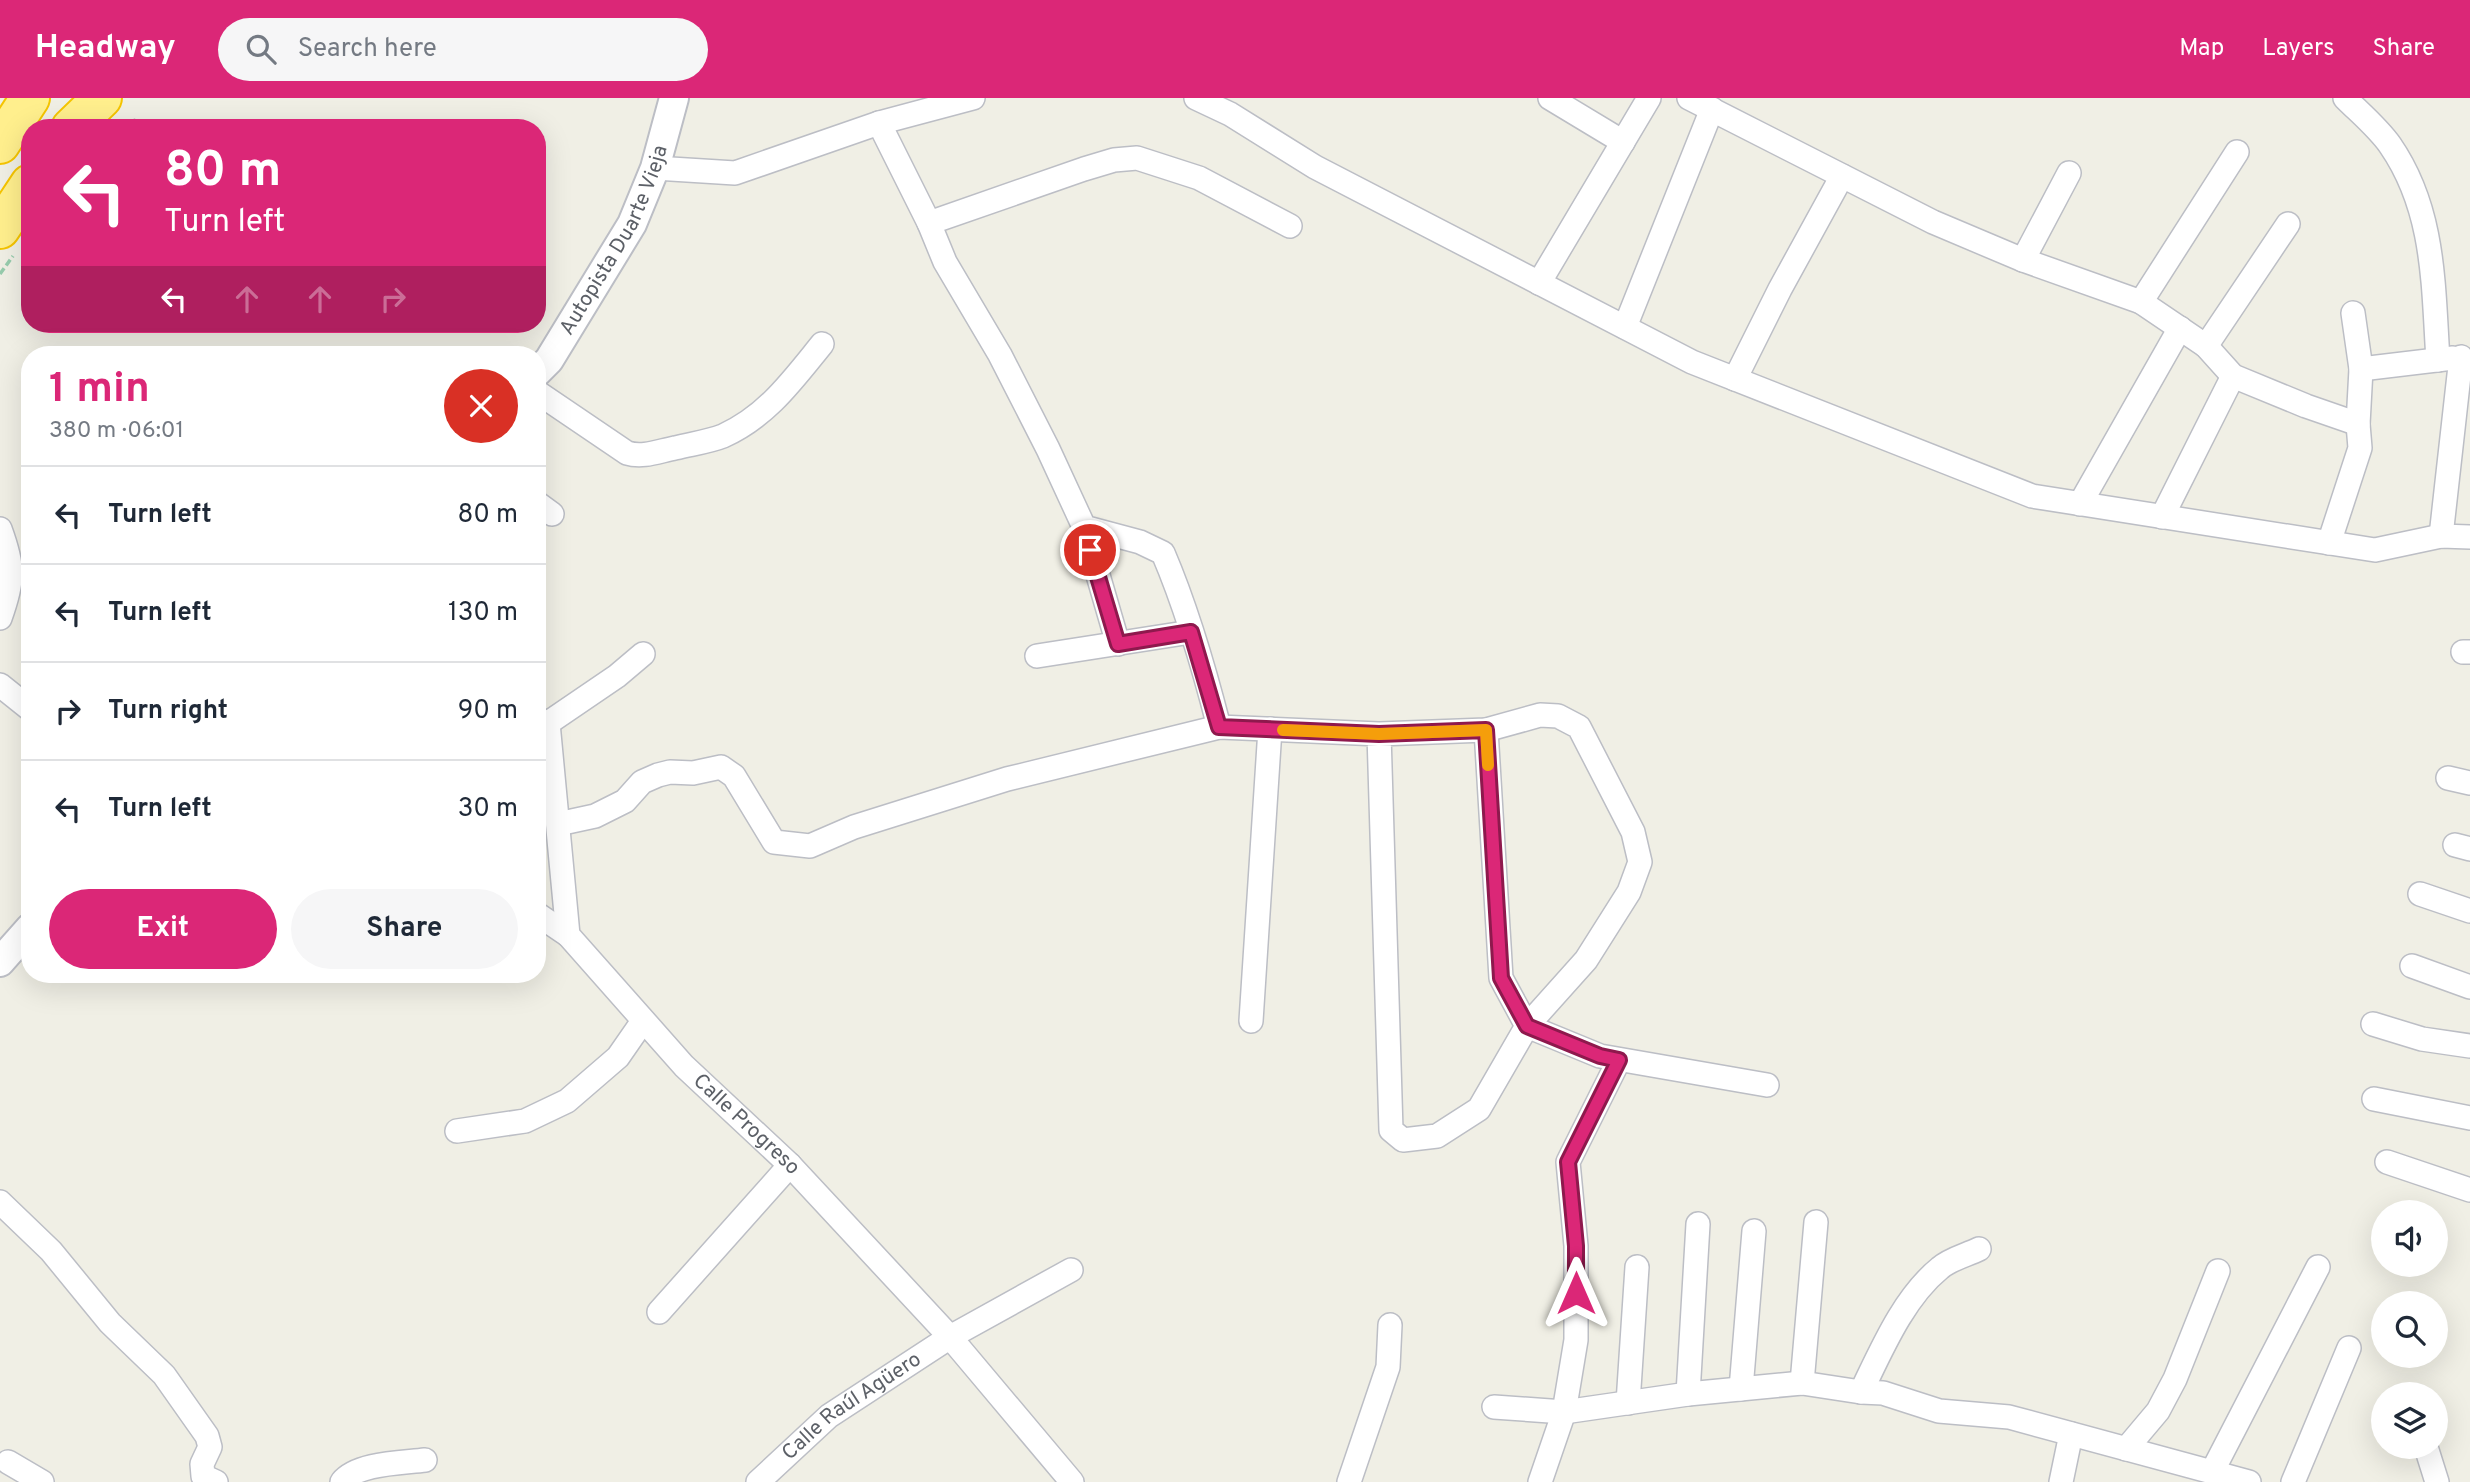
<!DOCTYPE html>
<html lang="en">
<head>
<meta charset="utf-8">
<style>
	body { margin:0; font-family:Overpass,sans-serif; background:#f6f6f7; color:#1f2937; height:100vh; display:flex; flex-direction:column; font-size:26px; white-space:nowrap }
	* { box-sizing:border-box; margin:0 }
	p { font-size:23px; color:#747a83 }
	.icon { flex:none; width:38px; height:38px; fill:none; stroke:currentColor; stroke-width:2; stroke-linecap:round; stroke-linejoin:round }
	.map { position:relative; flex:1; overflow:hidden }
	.sheet { position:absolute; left:21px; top:248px; width:525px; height:637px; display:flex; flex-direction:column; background:#fff; border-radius:28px; box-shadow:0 7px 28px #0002 }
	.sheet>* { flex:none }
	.hud { position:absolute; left:21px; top:21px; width:525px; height:214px; border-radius:28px; box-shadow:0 7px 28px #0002; background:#db2777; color:#fff; overflow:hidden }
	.fabs { position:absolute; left:2371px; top:1102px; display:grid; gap:14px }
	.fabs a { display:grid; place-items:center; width:77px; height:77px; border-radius:50%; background:#fff; box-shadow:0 7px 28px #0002; font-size:35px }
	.pin { position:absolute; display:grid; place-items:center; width:60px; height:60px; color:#fff; margin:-30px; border:4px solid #fff; border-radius:50%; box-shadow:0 2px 7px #0007 }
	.me { position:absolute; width:77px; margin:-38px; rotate:0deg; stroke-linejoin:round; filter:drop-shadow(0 0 5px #0008) }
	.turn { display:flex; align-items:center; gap:24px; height:147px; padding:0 28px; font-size:32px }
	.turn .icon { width:91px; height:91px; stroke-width:2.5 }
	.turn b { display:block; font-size:49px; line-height:60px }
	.lanes { display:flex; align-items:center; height:66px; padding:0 28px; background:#0003; justify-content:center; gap:35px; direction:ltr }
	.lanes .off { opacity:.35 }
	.round { display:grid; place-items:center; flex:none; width:74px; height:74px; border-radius:37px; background:#f6f6f7 }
	.headline { display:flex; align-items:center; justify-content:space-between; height:119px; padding:0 28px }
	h1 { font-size:42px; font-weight:700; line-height:52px; color:#db2777 }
	.cta { display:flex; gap:14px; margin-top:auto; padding:14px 28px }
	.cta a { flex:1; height:80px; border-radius:42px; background:#db2777; color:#fff; font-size:28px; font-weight:700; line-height:80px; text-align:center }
	.cta a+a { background:#f6f6f7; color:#1f2937 }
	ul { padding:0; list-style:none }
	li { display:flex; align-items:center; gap:21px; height:98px; padding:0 28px; border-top:2px solid #e0e1e3 }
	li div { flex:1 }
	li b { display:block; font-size:26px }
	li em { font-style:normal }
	header { display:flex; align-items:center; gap:42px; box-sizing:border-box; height:98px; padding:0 35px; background:#db2777; color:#fff }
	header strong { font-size:33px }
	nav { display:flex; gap:38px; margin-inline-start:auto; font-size:24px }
	.search { width:490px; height:63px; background:#f6f6f7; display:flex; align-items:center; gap:18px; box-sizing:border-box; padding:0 24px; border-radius:38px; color:#747a83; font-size:26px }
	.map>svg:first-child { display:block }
	.building { fill:#ccc9c2 }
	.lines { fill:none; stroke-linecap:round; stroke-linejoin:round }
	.minor-casing { stroke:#bcbec5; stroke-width:26 }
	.tertiary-casing { stroke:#bcbec5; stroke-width:32 }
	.motorway-casing { stroke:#f5c400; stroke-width:42 }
	.path { stroke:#97ccad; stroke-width:3.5; stroke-dasharray:7 3.5; stroke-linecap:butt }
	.minor { stroke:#fff; stroke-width:23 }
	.tertiary { stroke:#fff; stroke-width:28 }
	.motorway { stroke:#ffef8d; stroke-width:38 }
	.route-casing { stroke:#8e194d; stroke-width:18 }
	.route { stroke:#db2777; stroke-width:12 }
	.slow { stroke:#f59e0b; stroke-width:12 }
	.labels { text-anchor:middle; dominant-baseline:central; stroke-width:6; stroke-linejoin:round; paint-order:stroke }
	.street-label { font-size:21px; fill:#5c6067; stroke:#fff }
</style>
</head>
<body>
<header>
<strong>Headway</strong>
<div class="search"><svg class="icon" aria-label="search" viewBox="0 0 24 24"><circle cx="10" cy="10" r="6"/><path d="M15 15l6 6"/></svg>Search here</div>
<nav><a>Map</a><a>Layers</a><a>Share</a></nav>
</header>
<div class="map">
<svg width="2470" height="1384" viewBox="0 0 2470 1384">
	<rect width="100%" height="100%" fill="#f0efe5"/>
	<polygon class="building" points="134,20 152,30 129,30"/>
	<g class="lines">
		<defs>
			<g id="minor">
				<polyline points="1196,0 1230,16 1315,69 1692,264 2032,398 2375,452 2441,438 2470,439"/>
				<polyline points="1550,0 1623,44"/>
				<polyline points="1689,0 1933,124 2023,162 2141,204 2206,248 2233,278 2306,308 2358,326"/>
				<path d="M2345 0C2360 15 2378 30 2390 47 2435 112 2433 186 2438 262"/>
				<path d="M879 25 929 125 945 164 1000 257 1048 351 1084 429 1140 444 1163 455C1187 511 1204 570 1219 629"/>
				<polyline points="655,70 735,75 879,25 973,0"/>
				<polyline points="929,125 1084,71 1114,62 1137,60 1199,80 1290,128"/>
				<polyline points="2023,162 2069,75"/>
				<polyline points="1539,185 1649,0"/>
				<polyline points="2141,204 2237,54"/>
				<polyline points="1625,229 1712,11"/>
				<polyline points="2206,248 2288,126"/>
				<polyline points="2361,271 2453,260"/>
				<polyline points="1735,281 1780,191 1842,78"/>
				<path d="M537 294 627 355C643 360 659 353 675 350 690 346 708 344 723 338 767 318 792 283 822 246"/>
				<polyline points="537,405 552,416"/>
				<polyline points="2080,406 2180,230"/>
				<polyline points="2162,419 2233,278"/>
				<polyline points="1084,429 1118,546"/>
				<path d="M0 431C14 469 14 481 0 520"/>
				<polyline points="2441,438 2461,259"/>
				<polyline points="2329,445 2360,350 2358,326 2361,271 2353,215"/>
				<polyline points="2463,554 2470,554"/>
				<polyline points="1037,558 1191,534"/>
				<polyline points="0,587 30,611"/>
				<path id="s1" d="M537 621 548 625 568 837 684 968 790 1067 950 1239 1072 1384"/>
				<polyline points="548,625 617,578 643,556"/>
				<polyline points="1486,632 1501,880 1527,928 1600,958 1767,987"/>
				<polyline points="2448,680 2470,685"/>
				<polyline points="558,726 595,718 625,703 642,684 658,677 670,674 693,675 721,669 734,678 774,744 810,748 854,729 1007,681 1219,629 1379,636 1486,632 1540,617 1558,618 1579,629 1633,734 1640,764 1629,794 1586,862 1527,928 1479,1011 1437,1038 1403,1042 1391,1032 1379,636"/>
				<polyline points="2455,747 2470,751"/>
				<polyline points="2420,796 2470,813"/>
				<polyline points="537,816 568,837"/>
				<polyline points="2412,868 2470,889"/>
				<polyline points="1251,923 1270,631"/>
				<polyline points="2373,926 2422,941 2470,948"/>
				<polyline points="2374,1001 2470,1020"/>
				<polyline points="457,1033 525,1023 567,1003 618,959 643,923"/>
				<polyline points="2387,1064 2470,1092"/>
				<polyline points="0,1104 51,1153 110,1225 164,1277 207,1338 210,1349 202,1366 203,1378 216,1384"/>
				<polyline points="659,1214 790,1067"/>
				<polyline points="1802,1285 1816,1124"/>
				<polyline points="1741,1291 1754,1133"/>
				<path d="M1861 1294C1881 1253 1903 1200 1940 1170 1950 1161 1967 1157 1979 1151"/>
				<polyline points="1688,1296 1698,1126"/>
				<polyline points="1628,1305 1637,1169"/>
				<polyline points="1494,1309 1564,1314 1688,1296 1802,1285 1861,1294 1883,1295 1939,1313 2009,1319 2249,1384"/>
				<polyline points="2426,1349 2437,1384"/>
				<polyline points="2126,1351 2158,1313 2175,1281 2218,1173"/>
				<polyline points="8,1364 42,1384"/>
				<polyline points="2212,1374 2318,1169"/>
				<path d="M342 1384C357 1365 402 1365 425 1362"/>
				<path id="s2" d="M758 1384 829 1318 950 1239 1071 1172"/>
				<polyline points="1349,1384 1388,1269 1390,1227"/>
				<polyline points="1540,1384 1564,1314 1576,1242 1576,1148 1568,1064 1619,962"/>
				<polyline points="2061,1384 2071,1336"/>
				<polyline points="2293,1384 2349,1250"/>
			</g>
			<g id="tertiary">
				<path id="s3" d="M537 274 549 262 632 126 655 70 674 0"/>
				<polyline points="0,864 30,830"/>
			</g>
			<g id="motorway">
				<polyline points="71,30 102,0"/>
				<polyline points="0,46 30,0"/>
				<polyline points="0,131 30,86"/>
			</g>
		</defs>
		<use href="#minor" class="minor-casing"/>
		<use href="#tertiary" class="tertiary-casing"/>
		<use href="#motorway" class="motorway-casing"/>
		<polyline class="path" points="0,176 13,158"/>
		<use href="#minor" class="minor"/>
		<use href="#tertiary" class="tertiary"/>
		<use href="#motorway" class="motorway"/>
	</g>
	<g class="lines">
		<defs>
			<polyline id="route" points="1090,452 1118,546 1191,534 1219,629 1379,636 1486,632 1501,880 1527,928 1600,958 1619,962 1568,1064 1576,1148 1576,1195"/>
		</defs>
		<use href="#route" class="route-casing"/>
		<use href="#route" class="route"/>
		<polyline class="slow" points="1283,632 1379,636 1486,632 1488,667"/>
	</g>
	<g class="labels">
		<g class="street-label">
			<text stroke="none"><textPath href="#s3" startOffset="154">Autopista Duarte Vieja</textPath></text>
			<text stroke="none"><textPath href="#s1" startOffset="485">Calle Progreso</textPath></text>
			<text stroke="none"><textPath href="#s2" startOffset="121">Calle Raúl Agüero</textPath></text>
		</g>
	</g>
</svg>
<div class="fabs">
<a><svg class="icon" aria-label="sound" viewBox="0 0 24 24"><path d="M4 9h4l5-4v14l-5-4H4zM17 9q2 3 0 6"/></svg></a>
<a><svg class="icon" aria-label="search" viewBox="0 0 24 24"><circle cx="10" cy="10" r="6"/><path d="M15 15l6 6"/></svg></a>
<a><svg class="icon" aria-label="layers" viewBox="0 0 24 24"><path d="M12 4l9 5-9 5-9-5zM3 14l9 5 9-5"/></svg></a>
</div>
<div class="pin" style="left:1090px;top:452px;background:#d93025"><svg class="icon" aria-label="arrive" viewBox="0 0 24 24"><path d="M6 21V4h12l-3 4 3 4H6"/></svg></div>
<svg class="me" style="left:1576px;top:1195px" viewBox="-20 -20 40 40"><path d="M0-17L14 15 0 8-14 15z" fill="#db2777" stroke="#fff" stroke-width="4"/></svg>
<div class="hud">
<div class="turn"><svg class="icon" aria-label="left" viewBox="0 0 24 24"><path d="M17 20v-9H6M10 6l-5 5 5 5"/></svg><div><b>80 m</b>Turn left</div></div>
<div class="lanes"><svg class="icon" aria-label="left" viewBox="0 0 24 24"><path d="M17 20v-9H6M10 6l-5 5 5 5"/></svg><svg class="icon off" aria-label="ahead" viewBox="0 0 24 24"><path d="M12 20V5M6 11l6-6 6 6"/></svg><svg class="icon off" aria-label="ahead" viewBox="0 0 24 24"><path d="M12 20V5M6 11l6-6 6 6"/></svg><svg class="icon off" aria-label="right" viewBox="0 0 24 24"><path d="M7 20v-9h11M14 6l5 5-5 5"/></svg></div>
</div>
<section class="sheet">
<div class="headline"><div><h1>1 min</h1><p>380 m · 06:01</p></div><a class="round" style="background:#d93025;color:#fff"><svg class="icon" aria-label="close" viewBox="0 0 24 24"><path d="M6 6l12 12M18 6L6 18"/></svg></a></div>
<ul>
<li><svg class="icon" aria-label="left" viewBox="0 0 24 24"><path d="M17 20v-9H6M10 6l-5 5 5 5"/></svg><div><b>Turn left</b></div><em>80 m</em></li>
<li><svg class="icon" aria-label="left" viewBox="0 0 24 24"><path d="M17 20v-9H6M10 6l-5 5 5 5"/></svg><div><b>Turn left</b></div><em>130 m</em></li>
<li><svg class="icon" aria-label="right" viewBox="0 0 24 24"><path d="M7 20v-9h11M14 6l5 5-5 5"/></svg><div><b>Turn right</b></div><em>90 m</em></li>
<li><svg class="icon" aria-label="left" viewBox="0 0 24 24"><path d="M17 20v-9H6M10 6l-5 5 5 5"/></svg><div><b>Turn left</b></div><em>30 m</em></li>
</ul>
<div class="cta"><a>Exit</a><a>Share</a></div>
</section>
</div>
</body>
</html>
